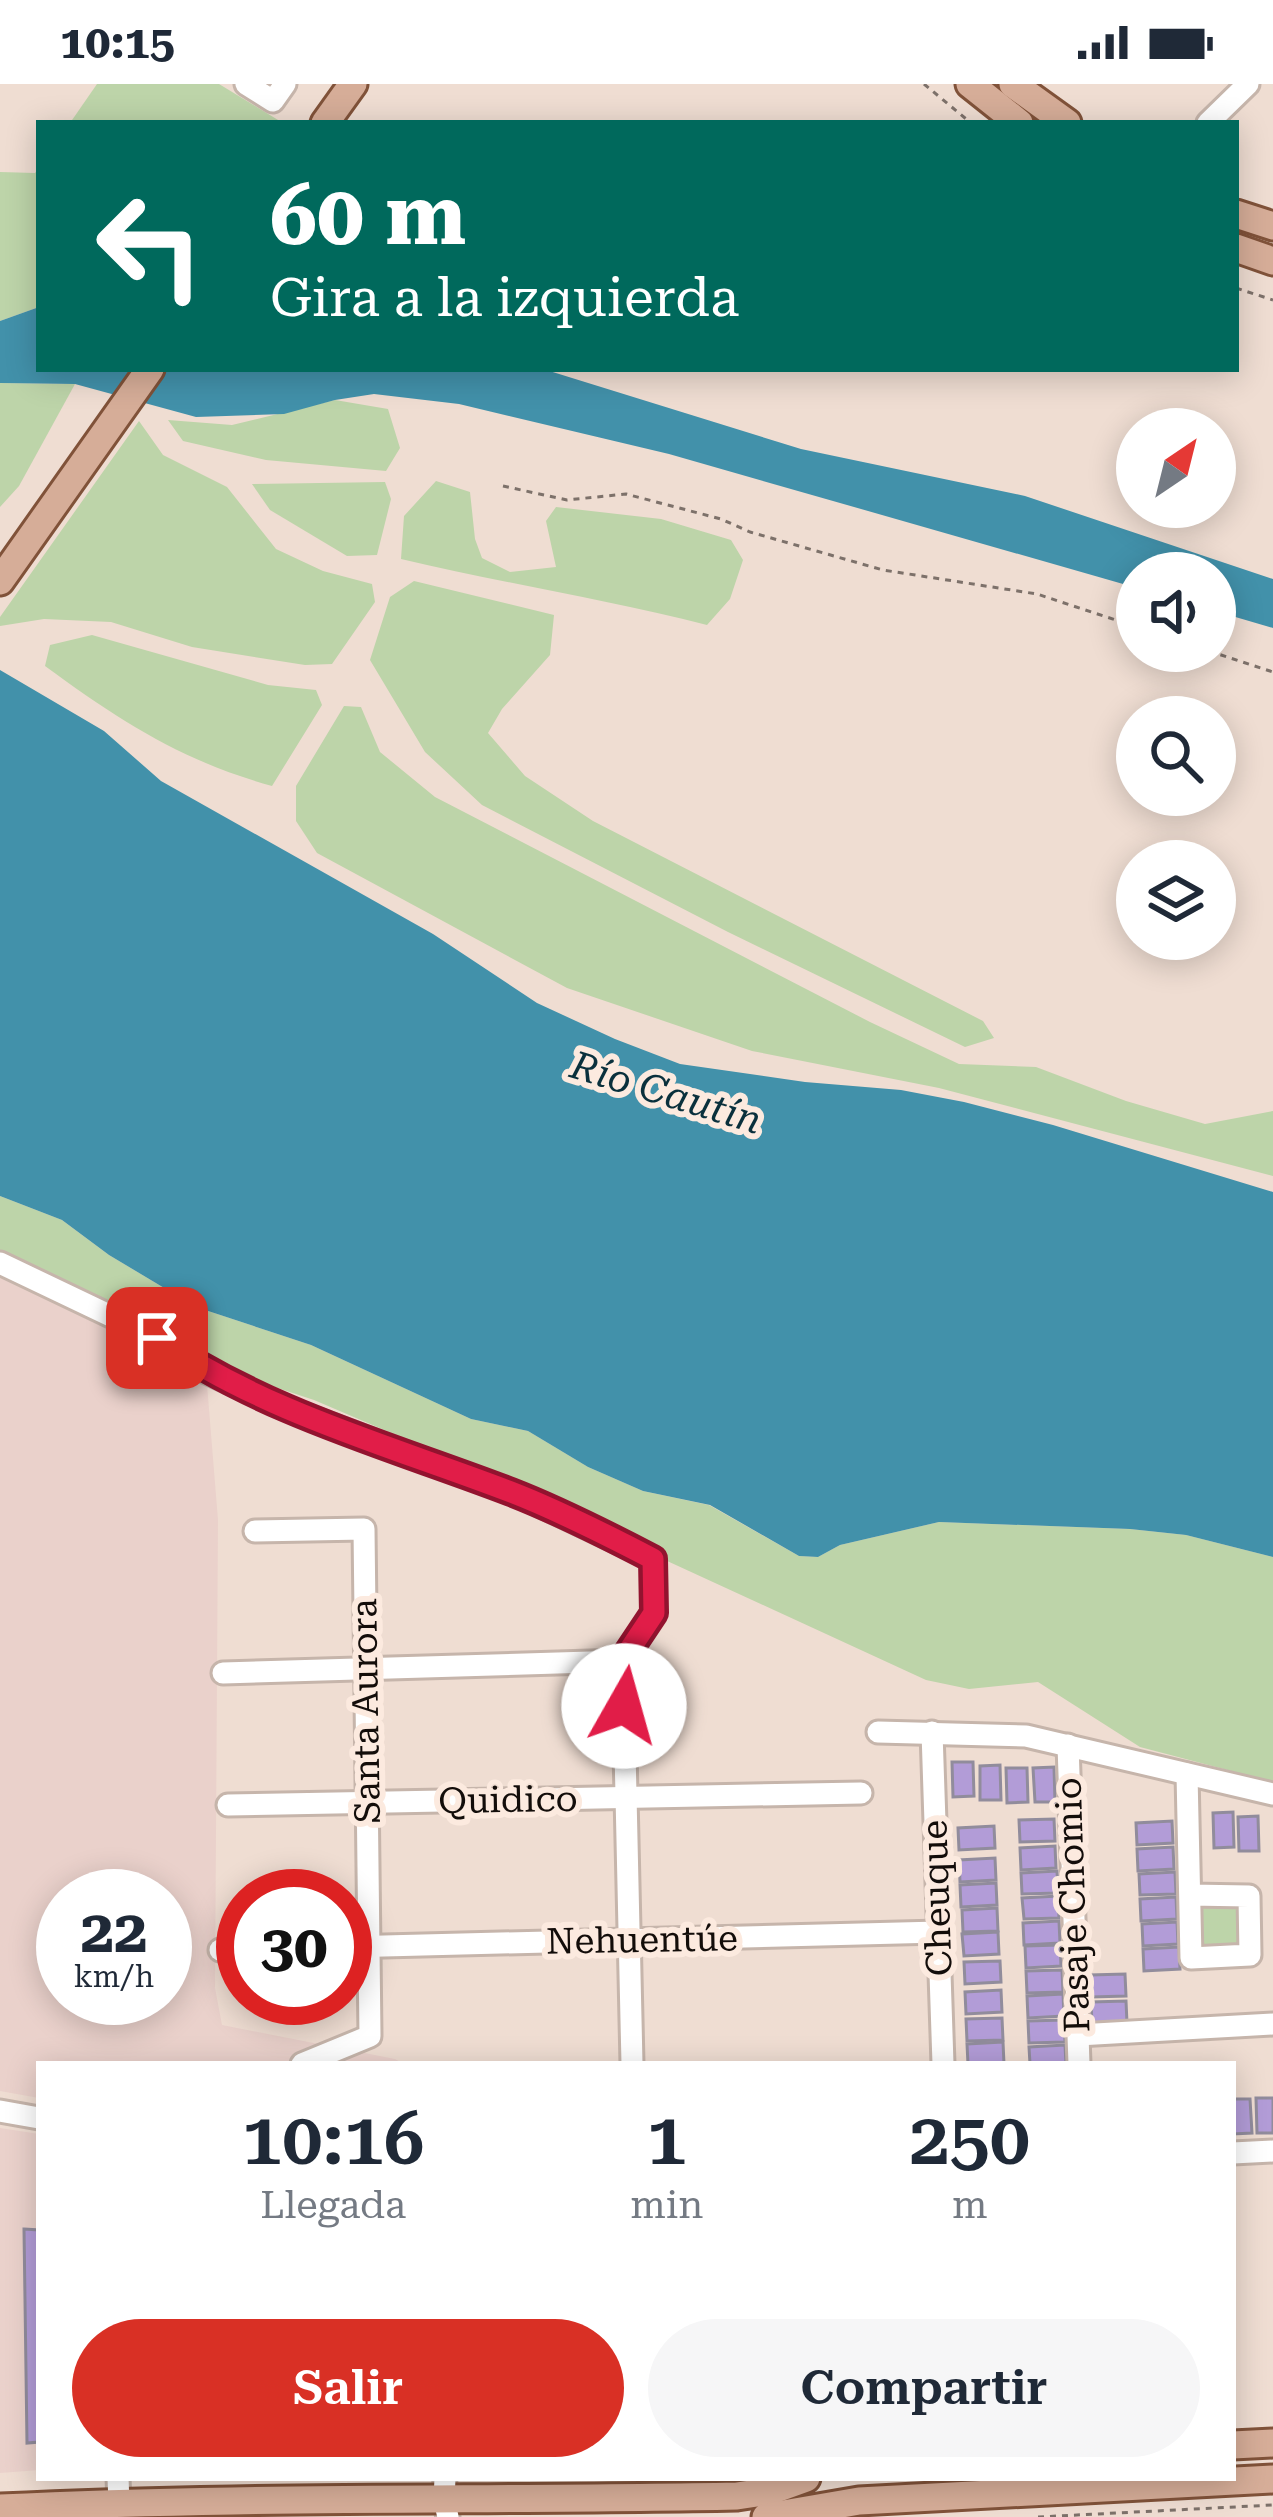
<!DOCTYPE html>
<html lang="es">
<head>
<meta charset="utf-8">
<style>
	body { margin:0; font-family:"Roboto Serif",serif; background:#f6f6f7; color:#1f2937; height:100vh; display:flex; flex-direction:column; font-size:45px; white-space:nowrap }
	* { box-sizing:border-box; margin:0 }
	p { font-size:39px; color:#747a83 }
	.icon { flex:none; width:66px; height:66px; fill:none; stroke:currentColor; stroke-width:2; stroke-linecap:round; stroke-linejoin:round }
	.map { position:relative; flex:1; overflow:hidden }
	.drawer { position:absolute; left:36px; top:1977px; width:1200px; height:420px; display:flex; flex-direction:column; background:#fff; border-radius:0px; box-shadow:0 6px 30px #0003 }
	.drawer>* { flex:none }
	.hud { position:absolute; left:36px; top:36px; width:1203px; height:252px; border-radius:0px; box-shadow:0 6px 30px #0003; background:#00695c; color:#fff; overflow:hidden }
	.needle { width:78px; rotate:35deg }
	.controls { position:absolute; left:1116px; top:324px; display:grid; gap:24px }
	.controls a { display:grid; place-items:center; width:120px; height:120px; border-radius:50%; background:#fff; box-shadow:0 6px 30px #0003; font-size:60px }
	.speed { position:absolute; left:36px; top:1785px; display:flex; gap:24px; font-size:60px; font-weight:700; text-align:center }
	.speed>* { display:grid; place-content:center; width:156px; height:156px; border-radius:50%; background:#fff; box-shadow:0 6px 30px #0003; line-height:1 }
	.speed small { font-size:30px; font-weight:400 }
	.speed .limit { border:18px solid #d22; background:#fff; color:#111 }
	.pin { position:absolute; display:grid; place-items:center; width:102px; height:102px; color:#fff; margin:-51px; border-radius:24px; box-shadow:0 6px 18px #0006 }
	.me { position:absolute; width:132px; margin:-66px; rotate:7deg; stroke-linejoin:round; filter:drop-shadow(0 0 9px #0008) }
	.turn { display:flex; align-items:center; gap:42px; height:252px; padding:0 36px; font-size:54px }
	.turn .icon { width:156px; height:156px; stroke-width:2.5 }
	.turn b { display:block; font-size:84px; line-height:102px }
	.eta { display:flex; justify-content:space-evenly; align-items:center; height:204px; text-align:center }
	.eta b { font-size:72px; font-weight:600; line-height:84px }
	.action { display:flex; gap:24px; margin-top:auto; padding:24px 36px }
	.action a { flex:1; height:138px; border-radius:72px; background:#d93025; color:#fff; font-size:48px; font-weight:600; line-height:138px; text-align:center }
	.action a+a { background:#f6f6f7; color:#1f2937 }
	.status { display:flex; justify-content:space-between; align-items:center; height:84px; padding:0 60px; background:#fff; direction:ltr }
	.status svg { height:33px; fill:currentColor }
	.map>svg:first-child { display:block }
	.industrial { fill:#ead1cb; fill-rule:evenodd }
	.green { fill:#bdd4a9 }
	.water { fill:#4291aa }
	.building { fill:#b29cd7; stroke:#918c9c; stroke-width:3 }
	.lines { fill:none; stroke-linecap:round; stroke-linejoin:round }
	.minor-casing { stroke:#c6b5ab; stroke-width:27 }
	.major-casing { stroke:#805239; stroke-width:33 }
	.path { stroke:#7d716a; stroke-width:3; stroke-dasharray:6 6; stroke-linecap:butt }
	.minor { stroke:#fff; stroke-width:21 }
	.major { stroke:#d6ad98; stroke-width:27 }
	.route-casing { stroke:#92132f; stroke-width:30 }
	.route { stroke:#e11d48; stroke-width:21 }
	.labels { text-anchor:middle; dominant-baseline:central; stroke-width:12; stroke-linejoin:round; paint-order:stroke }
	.street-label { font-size:36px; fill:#130d0a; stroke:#fceadf }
	.water-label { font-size:39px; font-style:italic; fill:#0a303c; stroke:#fceadf }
</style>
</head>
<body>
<div class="status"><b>10:15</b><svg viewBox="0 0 49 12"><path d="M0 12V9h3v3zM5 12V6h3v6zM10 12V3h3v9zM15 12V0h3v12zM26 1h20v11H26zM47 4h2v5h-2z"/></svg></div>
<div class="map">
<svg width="1273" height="2433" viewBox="0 0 1273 2433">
	<rect width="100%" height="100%" fill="#efddd2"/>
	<g class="industrial">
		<path d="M0 1179 206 1288 218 1436 215 1904 222 1941 395 1975 404 1980H39V2014L0 2007ZM63 1812H165V1914H63Z"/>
		<polygon points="0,2044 39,2050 39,2386 0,2389"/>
	</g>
	<g class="green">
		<polygon points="97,0 219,0 283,39 70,39"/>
		<polygon points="39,84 39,223 0,237 0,88 35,89"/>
		<polygon points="0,299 75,300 19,402 0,423"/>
		<polygon points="335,316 388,325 400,364 386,387 266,376 183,357 168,336 232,341"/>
		<polygon points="139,337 163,371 227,403 276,465 323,487 372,500 375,518 332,580 305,581 192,563 111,538 44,535 0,542 0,533"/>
		<path d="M436 397 470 408 475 455 482 474 510 488 556 483 546 437 556 423 661 435 731 456 743 476 730 515 707 541C605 515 502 499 401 475L404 432Z"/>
		<polygon points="385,398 391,415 377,471 347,472 270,426 252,400"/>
		<polygon points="414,497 554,531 550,571 502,625 488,649 525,692 593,737 983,937 994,954 965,963 728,848 482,721 425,668 370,576 390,513"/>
		<path d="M92 551 268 601 316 606 322 621 272 702C182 677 120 637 45 582L50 561Z"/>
		<polygon points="344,622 361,623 380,668 435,713 870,938 959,980 1036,983 1126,1017 1205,1040 1273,1027 1273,1092 939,1004 752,967 567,904 317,769 296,737 296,702"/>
		<polygon points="0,1112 62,1136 109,1171 196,1223 311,1261 471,1335 528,1347 588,1383 643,1407 709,1421 799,1472 818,1473 840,1461 939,1438 1130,1445 1186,1451 1273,1473 1273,1698 1140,1663 1038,1598 969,1605 926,1596 665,1476 567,1424 314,1316 207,1281 142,1234 0,1168"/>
		<polygon points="1245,1815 1246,1867 1195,1870 1194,1817"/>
	</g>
	<g class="water">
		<polygon points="39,223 39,285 543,285 801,365 1025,412 1273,495 1273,544 1215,527 1215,489 1137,489 1137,504 669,370 459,320 374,310 335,316 284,330 196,333 75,300 0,299 0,237"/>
		<polygon points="0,586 104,647 161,697 433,850 537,919 615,955 680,980 805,998 901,1006 964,1018 1053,1041 1273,1108 1273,1473 1186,1451 1130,1445 939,1438 840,1461 818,1473 799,1472 710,1421 643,1407 588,1383 528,1347 471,1335 311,1261 196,1223 109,1171 62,1136 0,1112"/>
	</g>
	<g class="building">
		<polygon points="952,1678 973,1678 974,1712 953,1713"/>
		<polygon points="1000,1681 1001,1716 980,1716 980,1682"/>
		<polygon points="1054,1683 1055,1718 1035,1718 1033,1684"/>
		<polygon points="1006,1684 1027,1684 1028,1718 1007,1719"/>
		<polygon points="1233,1728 1234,1763 1214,1764 1213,1729"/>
		<polygon points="1258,1732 1259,1767 1239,1767 1238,1733"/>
		<polygon points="1054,1735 1055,1757 1020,1758 1019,1736"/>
		<polygon points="1172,1737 1173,1759 1137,1761 1136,1739"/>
		<polygon points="994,1742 995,1764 959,1766 958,1744"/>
		<polygon points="1055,1762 1056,1784 1021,1786 1020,1764"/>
		<polygon points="1173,1763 1174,1785 1138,1787 1137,1765"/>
		<polygon points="995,1774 996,1796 960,1798 959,1776"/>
		<polygon points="1057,1787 1058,1809 1022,1810 1021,1789"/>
		<polygon points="1175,1788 1176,1810 1140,1811 1139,1790"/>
		<polygon points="996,1799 997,1821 961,1823 960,1801"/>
		<polygon points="1058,1812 1059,1834 1024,1835 1022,1814"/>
		<polygon points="1176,1813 1177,1835 1141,1837 1140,1815"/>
		<polygon points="997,1824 998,1847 963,1848 962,1826"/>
		<polygon points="1059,1837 1060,1859 1024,1861 1023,1839"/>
		<polygon points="1177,1838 1178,1860 1143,1862 1142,1840"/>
		<polygon points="998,1848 999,1870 964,1872 962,1850"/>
		<polygon points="1060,1861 1061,1882 1026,1884 1025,1862"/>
		<polygon points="1179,1863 1180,1885 1144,1887 1143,1865"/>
		<polygon points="1000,1877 1001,1898 965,1900 964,1878"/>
		<polygon points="1062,1886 1063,1908 1027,1909 1026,1887"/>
		<polygon points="1125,1890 1126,1912 1091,1913 1090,1891"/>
		<polygon points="1001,1906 1002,1928 966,1930 965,1908"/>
		<polygon points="1063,1910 1064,1932 1028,1934 1027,1912"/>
		<polygon points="1126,1917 1127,1939 1092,1940 1091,1918"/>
		<polygon points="1002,1934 1003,1956 967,1957 966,1935"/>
		<polygon points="1064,1936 1065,1958 1029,1959 1028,1937"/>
		<polygon points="1003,1958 1004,1980 968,1980 967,1960"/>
		<polygon points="1065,1961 1066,1980 1030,1980 1029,1963"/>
		<polygon points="1256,2014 1273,2014 1273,2049 1257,2049"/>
		<polygon points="1233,2015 1250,2015 1252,2049 1233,2050"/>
		<polygon points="24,2145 39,2146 39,2358 27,2359"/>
	</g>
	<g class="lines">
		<defs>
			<g id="minor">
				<polyline points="246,0 273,17 285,0"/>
				<polyline points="1208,39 1248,0"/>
				<polyline points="0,1179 157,1254 206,1288 281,1322 514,1409 653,1475 654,1529 623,1577"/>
				<polyline points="255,1447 364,1445 370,1952 302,1980"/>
				<polyline points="623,1577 632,1980"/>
				<polyline points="223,1589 623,1577"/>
				<polyline points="878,1648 1026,1652 1273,1710"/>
				<polyline points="932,1648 943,1980"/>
				<polyline points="1068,1661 1079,1980"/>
				<polyline points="1187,1690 1191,1874 1250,1871 1249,1812 1190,1811"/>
				<polyline points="228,1721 861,1709"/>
				<polyline points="345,1863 939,1848"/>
				<polyline points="220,1866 243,1866"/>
				<polyline points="1078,1951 1273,1940"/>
				<polyline points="0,2027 39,2034"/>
				<polyline points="1233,2069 1273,2067"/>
				<polyline points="118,2394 119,2419"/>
				<polyline points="445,2394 444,2416 448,2433"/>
			</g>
			<g id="major">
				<polyline points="970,0 1019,39"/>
				<polyline points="1013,0 1067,39"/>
				<polyline points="325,39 353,0"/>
				<polyline points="1236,130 1273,142"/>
				<polyline points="1236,164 1273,177"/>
				<polyline points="0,497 150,285"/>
				<polyline points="1233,2361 1273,2359"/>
				<path d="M0 2424C246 2412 491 2417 737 2412L770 2407 806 2394"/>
				<polyline points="766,2433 859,2417 1273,2395"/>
			</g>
		</defs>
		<use href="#minor" class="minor-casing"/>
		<use href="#major" class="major-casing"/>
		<g class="path">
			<polyline points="924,0 971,39"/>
			<polyline points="1236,204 1273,216"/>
			<polyline points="503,402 567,416 626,410 721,435 750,448 883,486 1037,510 1137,543"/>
			<polyline points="1209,567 1273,588"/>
			<polyline points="1038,2433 1273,2421"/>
		</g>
		<use href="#minor" class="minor"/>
		<use href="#major" class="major"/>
	</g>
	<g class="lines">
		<defs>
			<path id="route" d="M157 1254C264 1328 391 1362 511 1408 560 1427 607 1451 653 1475L654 1529 622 1577 624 1622"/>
		</defs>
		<use href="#route" class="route-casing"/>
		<use href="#route" class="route"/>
	</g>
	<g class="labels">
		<g class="street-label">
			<text transform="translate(366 1627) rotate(-91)">Santa Aurora</text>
			<text transform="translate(508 1716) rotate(-1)">Quidico</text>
			<text transform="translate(937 1814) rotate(-92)">Cheuque</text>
			<text transform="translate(1073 1821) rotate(-92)">Pasaje Chomio</text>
			<text transform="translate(642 1856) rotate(-1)">Nehuentúe</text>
		</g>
		<g class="water-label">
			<text transform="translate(666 1009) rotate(17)">Río Cautín</text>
		</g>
	</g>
</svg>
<div class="controls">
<a><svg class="needle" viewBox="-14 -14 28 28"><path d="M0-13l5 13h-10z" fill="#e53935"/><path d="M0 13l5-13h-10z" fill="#747a83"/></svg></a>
<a><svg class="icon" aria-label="sound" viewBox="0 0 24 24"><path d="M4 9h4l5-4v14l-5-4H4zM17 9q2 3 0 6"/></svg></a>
<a><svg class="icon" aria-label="search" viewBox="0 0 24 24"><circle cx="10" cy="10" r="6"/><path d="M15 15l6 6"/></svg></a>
<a><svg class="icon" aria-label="layers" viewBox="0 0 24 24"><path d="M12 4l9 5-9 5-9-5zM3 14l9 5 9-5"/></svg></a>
</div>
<div class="speed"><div>22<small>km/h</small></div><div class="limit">30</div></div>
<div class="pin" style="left:157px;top:1254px;background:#d93025"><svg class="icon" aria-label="arrive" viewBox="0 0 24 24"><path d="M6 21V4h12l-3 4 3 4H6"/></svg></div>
<svg class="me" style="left:624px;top:1622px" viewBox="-20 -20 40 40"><circle r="19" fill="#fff"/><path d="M0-13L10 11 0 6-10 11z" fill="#e11d48"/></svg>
<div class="hud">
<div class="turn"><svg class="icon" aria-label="left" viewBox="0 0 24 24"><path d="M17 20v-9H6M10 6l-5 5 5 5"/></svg><div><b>60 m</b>Gira a la izquierda</div></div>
</div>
<section class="drawer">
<div class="eta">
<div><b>10:16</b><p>Llegada</p></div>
<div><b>1</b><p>min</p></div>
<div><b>250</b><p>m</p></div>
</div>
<div class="action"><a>Salir</a><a>Compartir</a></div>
</section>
</div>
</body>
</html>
